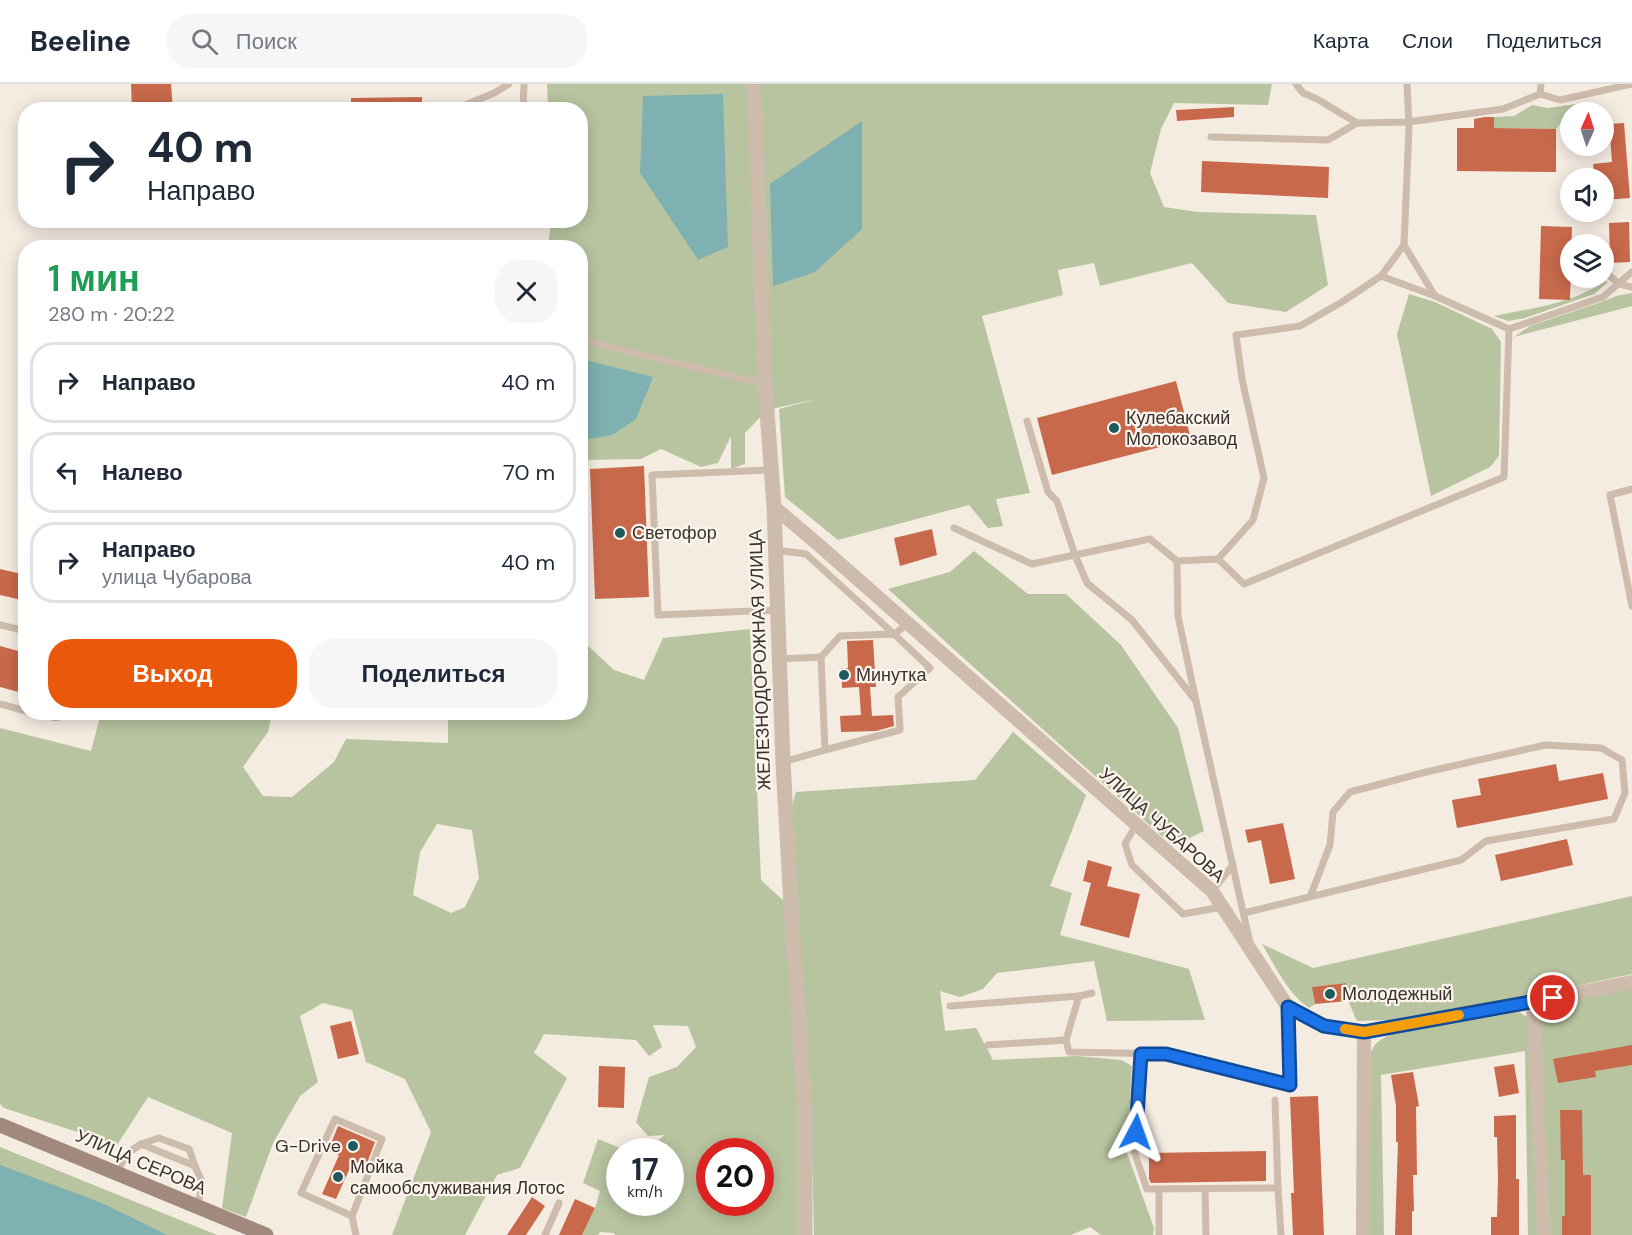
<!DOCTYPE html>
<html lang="ru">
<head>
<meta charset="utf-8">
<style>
	body { margin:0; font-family:"DM Sans",sans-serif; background:#f6f6f7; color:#1f2937; height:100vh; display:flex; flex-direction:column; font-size:22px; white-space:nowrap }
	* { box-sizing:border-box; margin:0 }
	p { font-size:20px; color:#747a83 }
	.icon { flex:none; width:33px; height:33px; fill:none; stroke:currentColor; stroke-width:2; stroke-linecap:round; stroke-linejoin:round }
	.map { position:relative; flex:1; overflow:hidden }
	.drawer { position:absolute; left:18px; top:156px; width:570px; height:480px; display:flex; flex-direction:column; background:#fff; border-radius:24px; box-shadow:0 3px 15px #0003 }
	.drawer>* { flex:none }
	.banner { position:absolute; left:18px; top:18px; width:570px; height:126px; border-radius:24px; box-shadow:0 3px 15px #0003; background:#fff; color:#1f2937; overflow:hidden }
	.needle { width:39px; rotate:3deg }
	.controls { position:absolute; left:1560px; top:18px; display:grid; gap:12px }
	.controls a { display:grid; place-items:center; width:54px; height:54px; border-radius:50%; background:#fff; box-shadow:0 3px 15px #0003; font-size:30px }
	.speed { position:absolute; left:606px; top:1054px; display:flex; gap:12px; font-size:30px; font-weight:700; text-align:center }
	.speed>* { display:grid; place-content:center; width:78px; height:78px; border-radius:50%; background:#fff; box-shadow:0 3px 15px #0003; line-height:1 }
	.speed small { font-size:15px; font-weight:400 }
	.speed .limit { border:9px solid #d22; background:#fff; color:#111 }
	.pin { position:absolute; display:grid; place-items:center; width:51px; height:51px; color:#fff; margin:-26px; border:3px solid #fff; border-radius:50%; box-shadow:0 2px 6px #0007 }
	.me { position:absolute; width:66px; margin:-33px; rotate:4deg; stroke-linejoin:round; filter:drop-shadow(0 0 4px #0008) }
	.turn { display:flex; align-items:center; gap:21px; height:126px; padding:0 30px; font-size:27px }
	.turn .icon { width:78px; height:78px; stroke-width:2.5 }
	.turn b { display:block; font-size:42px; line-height:51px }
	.round { display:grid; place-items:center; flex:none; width:63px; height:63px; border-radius:24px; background:#f6f6f7 }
	.headline { display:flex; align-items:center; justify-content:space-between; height:102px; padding:0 30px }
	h1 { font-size:36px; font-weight:600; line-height:45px; color:#1e9e55 }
	.primary-button { display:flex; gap:12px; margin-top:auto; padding:12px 30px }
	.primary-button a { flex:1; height:69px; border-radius:24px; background:#ea580c; color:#fff; font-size:24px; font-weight:600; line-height:69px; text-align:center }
	.primary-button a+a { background:#f6f6f7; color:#1f2937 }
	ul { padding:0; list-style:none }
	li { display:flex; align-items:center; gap:18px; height:81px; margin:0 12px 9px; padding:0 18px; border:3px solid #e0e1e3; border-radius:24px }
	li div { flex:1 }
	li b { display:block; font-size:22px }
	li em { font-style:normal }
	header { display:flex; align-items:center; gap:36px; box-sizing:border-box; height:84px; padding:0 30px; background:#fff; border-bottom:2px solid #e0e1e3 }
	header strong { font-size:28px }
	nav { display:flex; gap:33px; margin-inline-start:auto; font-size:21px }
	.search { width:420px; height:54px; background:#f6f6f7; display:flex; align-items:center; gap:15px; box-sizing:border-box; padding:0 21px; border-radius:24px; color:#747a83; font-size:22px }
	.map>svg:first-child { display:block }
	.green { fill:#b8c4a0; fill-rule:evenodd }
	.water { fill:#7fb0b2 }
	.building { fill:#c8694b }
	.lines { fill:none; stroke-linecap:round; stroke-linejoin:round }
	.service { stroke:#cdbbac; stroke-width:7 }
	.minor { stroke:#cdbbac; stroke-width:14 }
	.tertiary { stroke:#cdbbac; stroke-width:15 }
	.secondary { stroke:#a18a7d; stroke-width:15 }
	.route-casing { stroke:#114b97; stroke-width:15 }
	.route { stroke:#1a73e8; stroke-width:10 }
	.slow { stroke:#f59e0b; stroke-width:10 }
	.poi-dot { fill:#1f5a5e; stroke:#fbf5ee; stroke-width:2 }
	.labels { text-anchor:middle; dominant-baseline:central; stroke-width:4.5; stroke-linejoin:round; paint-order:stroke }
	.poi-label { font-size:18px; fill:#3b302b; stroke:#fbf5ee; text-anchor:start }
	.street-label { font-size:18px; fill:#3b302b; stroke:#fbf5ee }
</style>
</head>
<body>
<header>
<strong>Beeline</strong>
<div class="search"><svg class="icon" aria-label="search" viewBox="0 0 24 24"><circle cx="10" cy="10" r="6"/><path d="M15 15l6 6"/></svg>Поиск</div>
<nav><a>Карта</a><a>Слои</a><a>Поделиться</a></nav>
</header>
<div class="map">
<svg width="1632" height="1151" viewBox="0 0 1632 1151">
	<rect width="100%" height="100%" fill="#f4ebe1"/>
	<g class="green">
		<polygon points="547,0 1272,0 1268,21 1174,19 1161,45 1150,89 1164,123 1198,128 1316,131 1328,201 1286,228 1228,219 1192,179 1100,202 1094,179 1058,186 1063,211 982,232 1030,409 996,415 1003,442 988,444 969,421 838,456 785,413 779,325 817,315 767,326 745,349 745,380 731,385 731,352 718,379 701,383 661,365 641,375 581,376 580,164 548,163 551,137 580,136 580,26 548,25"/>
		<polygon points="1576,20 1556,45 1494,44 1494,33 1514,32 1532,21 1548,24"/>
		<path d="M1605 197 1608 198 1594 210 1525 234 1508 237 1494 232C1533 224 1572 220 1605 197Z"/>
		<polygon points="1632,209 1632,222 1514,253 1530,242 1601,218 1616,212"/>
		<polygon points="1409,210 1435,218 1492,245 1501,258 1499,372 1490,383 1431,412 1397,250"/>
		<polygon points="974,467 1028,510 1066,510 1121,561 1178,644 1204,747 1173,762 959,570 888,505 950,488"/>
		<path d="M750 545 761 796 784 817 799 1027 801 1151H615L614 1149 600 1148 598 1151H582L595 1124 600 1107 583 1099 598 1055 630 1068H620V1119H670V1068H642L665 1051 648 1052 636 1038 649 993 677 983 696 963 688 942 653 941 662 963 649 972 636 956 544 950 534 969 567 994 520 1084 497 1091 465 1151H392L431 1048 405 995 366 978 352 926 323 919 300 932 318 998 300 1012 273 1059 246 1133 222 1124 232 1049 148 1013 117 1061 4 1024 0 1020V644L91 667 101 629H272L268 648 243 683 263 712 292 713 334 678 346 655 448 659V629L580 628 581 560 585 559 614 586 644 596 663 554ZM437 740 472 746 479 794 465 823 451 829 413 811 420 768ZM710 1068H760V1119H710Z"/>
		<path d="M1013 648 1086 711 1050 802 1072 809 1060 851 1189 885 1205 936 1107 937 1094 877 997 889 983 905 960 913 940 907 945 947 976 944 993 976 1077 972 1121 976 1132 982 1127 1069 1154 1144 1153 1151H1101L1090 1143 1071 1151H814L811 1029 792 738C793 728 792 718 796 708L975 696Z"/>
		<path d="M1632 812V890L1534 911 1387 936 1357 937 1348 917 1346 899 1313 903 1315 920 1309 924C1287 909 1275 881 1262 860L1313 884Z"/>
		<polygon points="1632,904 1632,1151 1549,1151 1539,943 1541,930 1548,921"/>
		<path d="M1519 928 1527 933 1539 1151H1528L1525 967 1381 991 1384 1151H1369V977C1372 960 1377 957 1392 950Z"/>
		<polygon points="0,1063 217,1151 0,1151"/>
	</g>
	<g class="water">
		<polygon points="723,10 728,163 698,176 640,89 643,12"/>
		<polygon points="862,37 862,145 815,188 773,202 770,100"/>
		<polygon points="581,275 653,293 636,335 612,351 589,355 581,338"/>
		<polygon points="0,1081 102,1119 167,1151 0,1151"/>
	</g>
	<g class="building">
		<polygon points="131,0 171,0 173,26 132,26"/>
		<polygon points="422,13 422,26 351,26 351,14"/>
		<polygon points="1234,23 1234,33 1177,37 1176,26"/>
		<polygon points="1485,33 1494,33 1494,44 1556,45 1556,88 1457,87 1457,44 1474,44 1474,35"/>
		<polygon points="1624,39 1630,114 1604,116 1604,94 1595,94 1593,80 1612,78 1609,40"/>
		<polygon points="1202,77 1329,83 1328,114 1201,108"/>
		<polygon points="1629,138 1630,178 1610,179 1609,139"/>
		<polygon points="1541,142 1572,143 1570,216 1539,215"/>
		<polygon points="1176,297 1191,355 1052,391 1037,334"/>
		<polygon points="644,382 649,513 595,515 590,385"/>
		<polygon points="932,445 937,471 900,482 894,454"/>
		<polygon points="0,485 26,491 26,517 0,511"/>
		<polygon points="873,556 876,603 870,603 872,632 893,631 894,642 876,647 841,648 840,632 861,631 859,603 842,604 841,584 848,584 847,557"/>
		<polygon points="0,562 26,569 26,610 0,603"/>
		<polygon points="1556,680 1559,697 1603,689 1608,715 1457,744 1452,716 1481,711 1478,695"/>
		<polygon points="1283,739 1295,795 1270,800 1261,756 1248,759 1245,746"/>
		<polygon points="1567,755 1573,781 1501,797 1495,771"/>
		<polygon points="1088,776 1112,783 1107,802 1140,810 1129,854 1080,841 1091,799 1083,797"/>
		<polygon points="1346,899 1348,917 1315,920 1312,903"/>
		<polygon points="351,937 359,970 338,975 330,942"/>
		<polygon points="1632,961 1632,981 1595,987 1596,993 1558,999 1553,975"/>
		<polygon points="1514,980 1519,1009 1499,1013 1494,983"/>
		<polygon points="599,982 625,983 624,1024 598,1023"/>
		<polygon points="1413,988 1419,1022 1416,1023 1417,1091 1413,1091 1414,1127 1412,1127 1412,1151 1395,1151 1398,1058 1396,1058 1396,1022 1391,991"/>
		<polygon points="1318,1012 1324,1151 1293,1151 1291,1109 1294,1109 1290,1013"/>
		<polygon points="1560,1026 1582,1026 1583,1091 1591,1091 1591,1151 1562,1151 1562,1132 1565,1132 1565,1076 1561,1076"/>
		<polygon points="1516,1031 1516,1095 1519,1095 1519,1151 1491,1151 1491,1133 1497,1133 1498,1095 1497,1053 1494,1053 1494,1032"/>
		<polygon points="338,1042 375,1058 366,1082 353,1077 336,1115 322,1110 339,1071 328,1067"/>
		<polygon points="1266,1067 1266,1097 1151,1099 1149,1095 1149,1069"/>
		<polygon points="532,1113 545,1122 526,1151 507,1151"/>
		<polygon points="575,1115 595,1124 582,1151 559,1151"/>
	</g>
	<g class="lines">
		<g class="service">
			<polyline points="1296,0 1303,9 1317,15 1357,39"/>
			<polyline points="1541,0 1540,10 1560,16 1632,0"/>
			<polyline points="453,26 494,9 509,0"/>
			<polyline points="523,26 524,0"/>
			<polyline points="1211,53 1328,56 1357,39 1408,38 1503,25 1540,10"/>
			<polyline points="1404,161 1435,212 1509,245"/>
			<polyline points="1604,187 1619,200 1632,203"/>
			<polyline points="1381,192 1435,212"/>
			<polyline points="580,256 765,300"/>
			<polyline points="1027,337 1048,408 1057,417 1075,471 1087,499 1132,536 1196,617 1250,859"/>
			<polyline points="771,386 652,391 658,531 777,526"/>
			<polyline points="1632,405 1610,411 1632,522"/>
			<polyline points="954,444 1032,480 1150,455 1177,477"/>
			<polyline points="775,466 806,470 894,550 908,540"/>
			<polyline points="1218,475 1253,436 1264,394 1242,295 1236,251 1300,242 1342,218 1381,192 1404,161 1409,43 1407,0"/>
			<polyline points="0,541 26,547"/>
			<polyline points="779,575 821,573"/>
			<polyline points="1196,617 1178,532 1177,477 1218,475 1244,500 1504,393 1509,245 1603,213 1632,188"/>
			<polyline points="0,620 26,627"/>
			<polyline points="33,628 56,634 74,628"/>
			<polyline points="783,678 825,666 821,573 840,552 894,550 930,584 898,613 900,646 825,666"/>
			<polyline points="1136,741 1125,760 1132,781 1183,830 1222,823"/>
			<polyline points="1212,807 1233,781"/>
			<polyline points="1244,829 1461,776 1486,757 1614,735 1625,709 1622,676 1601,664 1545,661 1426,688 1350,708 1333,728 1330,761 1310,813"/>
			<polyline points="1079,912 1066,956 1069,968 1166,970 1290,1001 1288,923"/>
			<polyline points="950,922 1079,912 1092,909"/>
			<polyline points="988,961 1066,956"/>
			<polyline points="1141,970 1134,1067 1147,1105 1278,1104 1281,1151"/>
			<polyline points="1275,1016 1278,1104"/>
			<polyline points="141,1060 159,1054 189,1065 195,1082"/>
			<polyline points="116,1089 128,1069 141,1060 195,1082 202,1098 198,1123"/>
			<polyline points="1205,1105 1206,1151"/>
			<polyline points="352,1132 301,1109 335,1035 382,1055 352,1132 356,1151"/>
			<polyline points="545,1151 559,1119"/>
			<polyline points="1159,1151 1159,1105"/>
		</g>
		<g class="minor">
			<polyline points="774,423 820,462 1212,807 1288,923 1324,942 1364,948 1533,918 1632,898"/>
			<polyline points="1533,918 1544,1151"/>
			<polyline points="1363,1151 1364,948"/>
		</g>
		<polyline class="tertiary" points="754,0 765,300 774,423 783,678 791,822 805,1026 805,1151"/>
		<polyline class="secondary" points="0,1041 266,1151"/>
	</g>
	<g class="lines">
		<defs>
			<polyline id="route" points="1136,1048 1141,970 1166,970 1290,1001 1288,923 1324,942 1364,948 1553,914"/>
		</defs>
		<use href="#route" class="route-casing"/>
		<use href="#route" class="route"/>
		<polyline class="slow" points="1345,945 1364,948 1459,931"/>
	</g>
	<g class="poi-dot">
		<circle cx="1114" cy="344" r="6"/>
		<circle cx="620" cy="449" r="6"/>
		<circle cx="844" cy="591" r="6"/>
		<circle cx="1330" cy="910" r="6"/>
		<circle cx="353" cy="1062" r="6"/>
		<circle cx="338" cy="1093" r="6"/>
	</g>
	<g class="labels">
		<g class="poi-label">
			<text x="1126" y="334">Кулебакский<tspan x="1126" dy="21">Молокозавод</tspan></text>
			<text x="632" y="449">Светофор</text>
			<text x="856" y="591">Минутка</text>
			<text x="1342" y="910">Молодежный</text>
			<text x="341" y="1062" text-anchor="end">G-Drive</text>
			<text x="350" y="1083">Мойка<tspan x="350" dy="21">самообслуживания Лотос</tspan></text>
		</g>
		<g class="street-label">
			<text transform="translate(760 576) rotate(-92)">ЖЕЛЕЗНОДОРОЖНАЯ УЛИЦА</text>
			<text transform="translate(1162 741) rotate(42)">УЛИЦА ЧУБАРОВА</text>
			<text transform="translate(141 1078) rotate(23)">УЛИЦА СЕРОВА</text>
		</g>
	</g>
</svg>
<div class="controls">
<a><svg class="needle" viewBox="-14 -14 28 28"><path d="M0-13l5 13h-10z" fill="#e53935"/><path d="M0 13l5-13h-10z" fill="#747a83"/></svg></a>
<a><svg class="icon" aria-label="sound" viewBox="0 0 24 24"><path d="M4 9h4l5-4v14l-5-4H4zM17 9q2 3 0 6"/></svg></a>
<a><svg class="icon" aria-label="layers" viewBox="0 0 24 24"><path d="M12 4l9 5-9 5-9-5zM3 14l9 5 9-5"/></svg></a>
</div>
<div class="speed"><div>17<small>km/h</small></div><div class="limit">20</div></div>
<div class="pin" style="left:1553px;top:914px;background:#d93025"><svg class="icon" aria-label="arrive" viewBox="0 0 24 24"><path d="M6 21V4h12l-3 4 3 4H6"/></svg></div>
<svg class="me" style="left:1136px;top:1048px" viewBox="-20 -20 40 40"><path d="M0-17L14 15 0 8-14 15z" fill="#1a73e8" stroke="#fff" stroke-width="4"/></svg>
<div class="banner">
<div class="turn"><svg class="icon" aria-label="right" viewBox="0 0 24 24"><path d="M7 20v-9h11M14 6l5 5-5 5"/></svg><div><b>40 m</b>Направо</div></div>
</div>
<section class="drawer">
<div class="headline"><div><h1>1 мин</h1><p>280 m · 20:22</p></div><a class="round"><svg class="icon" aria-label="close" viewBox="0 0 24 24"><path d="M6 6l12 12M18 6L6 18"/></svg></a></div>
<ul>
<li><svg class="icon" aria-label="right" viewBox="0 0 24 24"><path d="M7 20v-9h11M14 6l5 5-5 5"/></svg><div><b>Направо</b></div><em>40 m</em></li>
<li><svg class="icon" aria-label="left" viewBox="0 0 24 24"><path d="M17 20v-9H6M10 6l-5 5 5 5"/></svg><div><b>Налево</b></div><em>70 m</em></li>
<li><svg class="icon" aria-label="right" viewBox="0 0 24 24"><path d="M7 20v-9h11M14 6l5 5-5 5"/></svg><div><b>Направо</b><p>улица Чубарова</p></div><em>40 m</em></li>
</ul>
<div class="primary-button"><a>Выход</a><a>Поделиться</a></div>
</section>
</div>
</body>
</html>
